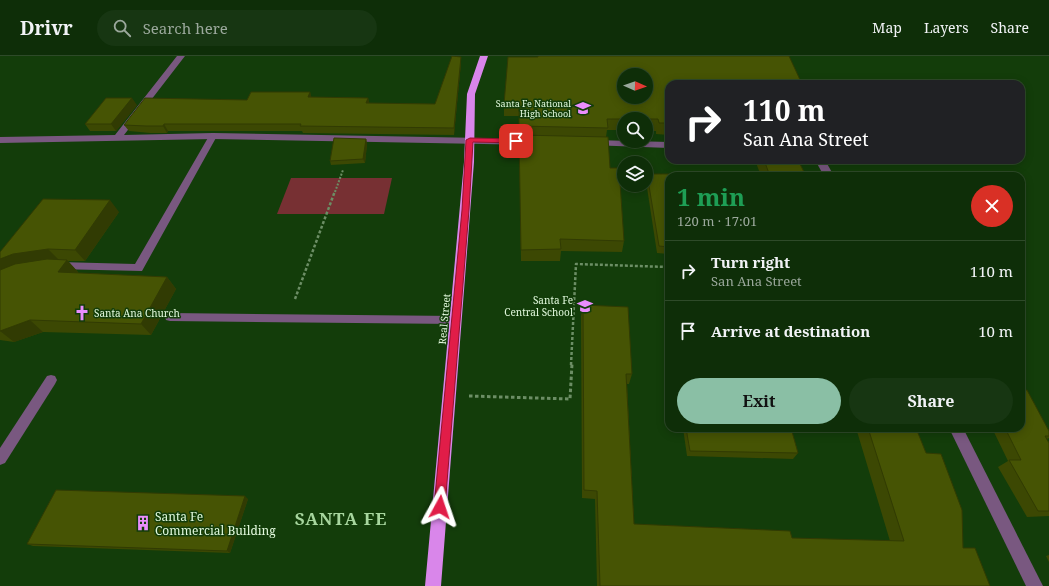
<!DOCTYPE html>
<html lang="en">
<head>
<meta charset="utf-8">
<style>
	body { margin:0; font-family:"Noto Serif",serif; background:#173612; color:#f1f3f6; height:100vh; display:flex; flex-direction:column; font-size:15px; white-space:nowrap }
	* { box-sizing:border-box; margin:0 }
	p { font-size:13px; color:#9ba89c }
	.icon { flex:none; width:22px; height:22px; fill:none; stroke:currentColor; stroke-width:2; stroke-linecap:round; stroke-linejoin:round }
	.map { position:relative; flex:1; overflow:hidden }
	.panel { position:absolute; left:665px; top:116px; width:360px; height:260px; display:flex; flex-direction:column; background:#0e2e08; border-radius:12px; box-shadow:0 2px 10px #0003,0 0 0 1px #2e4a29 }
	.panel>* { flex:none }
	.hud { position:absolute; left:665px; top:24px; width:360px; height:84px; border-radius:12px; box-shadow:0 2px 10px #0003,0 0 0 1px #2e4a29; background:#202124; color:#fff; overflow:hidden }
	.needle { width:26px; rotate:92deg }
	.controls { position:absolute; left:617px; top:12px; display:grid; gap:8px }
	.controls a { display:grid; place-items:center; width:36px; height:36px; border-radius:50%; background:#0e2e08; box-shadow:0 2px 10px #0003,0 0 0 1px #2e4a29; font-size:20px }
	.pin { position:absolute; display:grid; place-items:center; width:34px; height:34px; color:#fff; margin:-17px; border-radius:8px; box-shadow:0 2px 6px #0006 }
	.me { position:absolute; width:44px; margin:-22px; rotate:5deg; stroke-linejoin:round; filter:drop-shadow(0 0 3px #0008) }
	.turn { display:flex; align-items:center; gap:14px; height:84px; padding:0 12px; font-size:18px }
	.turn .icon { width:52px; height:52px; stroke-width:2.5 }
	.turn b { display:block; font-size:28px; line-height:34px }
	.round { display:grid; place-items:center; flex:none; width:42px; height:42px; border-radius:21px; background:#173612 }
	.head { display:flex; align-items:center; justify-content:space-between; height:68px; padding:0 12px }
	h1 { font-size:24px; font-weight:700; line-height:30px; color:#1e9e55 }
	.action { display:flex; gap:8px; margin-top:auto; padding:8px 12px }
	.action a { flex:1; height:46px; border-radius:24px; background:#8abfa5; color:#111; font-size:16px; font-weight:700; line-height:46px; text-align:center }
	.action a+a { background:#173612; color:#f1f3f6 }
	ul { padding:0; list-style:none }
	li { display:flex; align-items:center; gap:12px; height:60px; padding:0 12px; border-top:1px solid #2e4a29 }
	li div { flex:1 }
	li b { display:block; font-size:15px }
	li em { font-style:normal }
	header { display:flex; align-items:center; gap:24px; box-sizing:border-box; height:56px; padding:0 20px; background:#0e2e08; border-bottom:1px solid #2e4a29 }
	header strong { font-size:19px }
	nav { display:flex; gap:22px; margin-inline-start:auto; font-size:14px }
	.search { width:280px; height:36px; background:#173612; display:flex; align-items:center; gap:10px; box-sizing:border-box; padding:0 14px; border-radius:22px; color:#9ba89c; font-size:15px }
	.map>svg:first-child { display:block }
	.green { fill:#773033 }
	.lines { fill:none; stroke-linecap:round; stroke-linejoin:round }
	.path-far2 { stroke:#6c8e65; stroke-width:2; stroke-dasharray:2 1.5; stroke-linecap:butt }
	.path-far1 { stroke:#6c8e65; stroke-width:2.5; stroke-dasharray:3 2; stroke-linecap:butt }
	.path { stroke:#6c8e65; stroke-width:3; stroke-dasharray:3.5 2.5; stroke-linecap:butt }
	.lane { fill:#795880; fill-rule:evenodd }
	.street { fill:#795880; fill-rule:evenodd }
	.highway { fill:#d986ea; fill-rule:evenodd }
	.wall { fill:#3c4803 }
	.shaded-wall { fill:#313b03 }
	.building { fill:#465404; stroke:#313b03; fill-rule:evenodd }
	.route { fill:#e11d48; stroke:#92132f }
	.labels { text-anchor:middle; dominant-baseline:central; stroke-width:3; stroke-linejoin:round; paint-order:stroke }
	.far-poi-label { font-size:9px; fill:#e3fade; stroke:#133d0a; text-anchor:end }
	.poi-label { font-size:10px; fill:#e3fade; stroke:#133d0a; text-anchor:end }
	.street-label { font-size:10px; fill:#e3fade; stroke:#133d0a }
	.near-poi-label { font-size:12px; fill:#e3fade; stroke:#133d0a; text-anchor:start }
	.near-district-label { font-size:17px; font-weight:bold; letter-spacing:1px; fill:#a7d69e; stroke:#133d0a }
</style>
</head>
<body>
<header>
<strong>Drivr</strong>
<div class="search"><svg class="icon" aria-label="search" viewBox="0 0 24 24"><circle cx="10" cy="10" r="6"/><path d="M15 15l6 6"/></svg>Search here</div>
<nav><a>Map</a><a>Layers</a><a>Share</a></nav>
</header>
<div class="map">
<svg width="1049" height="530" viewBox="0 0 1049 530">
	<rect width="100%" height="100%" fill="#133d0a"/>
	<polygon class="green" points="291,122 392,122 384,158 277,158"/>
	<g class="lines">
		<polyline class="path-far2" points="335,136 343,114"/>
		<g class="path-far1">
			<polyline points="295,243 335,135"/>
			<polyline points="571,309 576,208 669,211"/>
		</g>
		<polyline class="path" points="469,340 570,343 572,308"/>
		<g class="lane">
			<polygon points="213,77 217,80 142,215 55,213 54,210 55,207 59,206 135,208 209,80"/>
			<polygon points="170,257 456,260 460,261 461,264 460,267 456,268 170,265 166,264 165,261 166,258"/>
			<polygon points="51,319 55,320 57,324 55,328 5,407 0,409 0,392 47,320"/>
		</g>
		<g class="street">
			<polygon points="177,0 185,0 124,79 213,77 535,83 540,86 535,89 213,83 0,87 0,81 115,79"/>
			<polygon points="593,84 669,86 669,92 590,89 588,87"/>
			<polygon points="815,104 825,104 834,120 824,120"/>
			<polygon points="949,372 963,372 1043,530 1026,530"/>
		</g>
		<polygon class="highway" points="480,0 488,0 475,38 474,106 441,530 425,530 464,106 467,38"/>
	</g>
	<g class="wall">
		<polygon points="461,7 454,79 303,77 302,75 168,75 167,77 150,77 129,75 124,69 247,44 310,36 311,41 368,42 369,47 435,48"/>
		<polygon points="669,28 669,79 656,78 656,75 646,75 646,63 624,63 624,74 607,74 606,81 610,112 624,185 622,196 561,195 560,205 521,205 519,60 504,60 504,48"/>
		<polygon points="137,49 116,75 90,75 85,68"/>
		<polygon points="366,83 367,88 365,107 331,109 330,105"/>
		<polygon points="755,104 798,104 806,120 761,120"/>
		<polygon points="647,118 669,120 669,198 657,197 646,125"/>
		<polygon points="119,156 85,205 68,205 78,216 78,217 167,221 176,233 151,279 43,276 14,286 0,284 0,196"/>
		<polygon points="583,249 632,318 629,328 627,328 634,468 792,482 890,485 856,372 916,372 963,492 990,530 597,530 595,443 582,442 581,260"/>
		<polygon points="669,265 669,280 667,269"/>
		<polygon points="683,372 791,372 798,397 793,403 687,400"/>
		<polygon points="992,372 1021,372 1049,375 1049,382 1047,383 1049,387 1049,460 1027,461 998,411 1008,405"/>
		<polygon points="248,443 230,497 33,490 27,488"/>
		<polygon points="1049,499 1049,506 1046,500"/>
	</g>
	<g class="shaded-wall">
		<polygon points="461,1 461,7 454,79 454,72"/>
		<polygon points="310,36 312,43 308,41"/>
		<polygon points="132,42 137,49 116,75 111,68"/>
		<polygon points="368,42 370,49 366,47"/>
		<polygon points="164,68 168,75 167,77 163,70"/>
		<polygon points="366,83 367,88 365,107 363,103"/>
		<polygon points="110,144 119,156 85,205 75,194"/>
		<polygon points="48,193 59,204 0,214 0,203 13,198"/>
		<polygon points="67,204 78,216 70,228 58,216"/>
		<polygon points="167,221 176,233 151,279 141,268"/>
		<polygon points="30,264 43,276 14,286 0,275"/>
		<polygon points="245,440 248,443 230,497 227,495"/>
	</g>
	<g class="building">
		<polygon points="452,0 461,1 454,72 300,70 301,68 164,68 163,70 146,70 124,69 145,42 247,44 251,36 310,36 308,41 368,42 366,47 435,48"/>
		<path d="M538 0H789L802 28H669V67H659L658 63H607L608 72 519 70V48H504L508 1H538ZM624 19H646V41H624Z"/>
		<polygon points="106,42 132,42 111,68 85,68"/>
		<polygon points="519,79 608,81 610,112 619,112 624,185 560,183 561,193 521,194"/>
		<polygon points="334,82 366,83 363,103 330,105"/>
		<polygon points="764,104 798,104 806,120 770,120"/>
		<polygon points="647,118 679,118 680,120 669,120 669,191 659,190"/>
		<polygon points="43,143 110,144 75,194 48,193 13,198 0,203 0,196"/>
		<polygon points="47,203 67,204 58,216 167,221 141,268 30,264 0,275 0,214 15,208"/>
		<polygon points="583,249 628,251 632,318 626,318 634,468 790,475 792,482 904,485 868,372 916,372 926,397 941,398 962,454 963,492 975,492 990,530 600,530 597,435 584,434"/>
		<polygon points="1021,334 1027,334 1049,375 1049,380 1045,380 1049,387 1049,455 1038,455 1009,404 1021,404 1005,372 1021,372"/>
		<polygon points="686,372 791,372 798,397 690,395"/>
		<polygon points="56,434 245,440 227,495 27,488"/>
	</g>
	<polygon class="route" points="470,82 516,83 519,85 516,87 473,86 469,154 445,451 444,455 440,456 436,455 434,451 462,154 466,84"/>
	<defs>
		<symbol id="school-bare" viewBox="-9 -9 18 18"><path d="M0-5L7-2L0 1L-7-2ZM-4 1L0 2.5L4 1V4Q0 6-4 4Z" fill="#ea8dfd" stroke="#133d0a" stroke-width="2.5" paint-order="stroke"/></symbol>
		<symbol id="church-bare" viewBox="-9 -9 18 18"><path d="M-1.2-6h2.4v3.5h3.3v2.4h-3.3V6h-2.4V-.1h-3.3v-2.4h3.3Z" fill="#ea8dfd" stroke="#133d0a" stroke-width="2.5" paint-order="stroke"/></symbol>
		<symbol id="building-bare" viewBox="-9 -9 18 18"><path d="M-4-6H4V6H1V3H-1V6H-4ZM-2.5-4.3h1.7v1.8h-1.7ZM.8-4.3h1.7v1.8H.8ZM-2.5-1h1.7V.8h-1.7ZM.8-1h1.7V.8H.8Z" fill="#ea8dfd" stroke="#133d0a" stroke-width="2.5" paint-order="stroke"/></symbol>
	</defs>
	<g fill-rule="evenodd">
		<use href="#school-bare" x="572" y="41" width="22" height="22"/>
		<use href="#school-bare" x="574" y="239" width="22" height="22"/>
		<use href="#church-bare" x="71" y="246" width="22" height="22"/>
		<use href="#building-bare" x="132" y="456" width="22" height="22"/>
	</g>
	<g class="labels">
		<g class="far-poi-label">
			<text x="571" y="47">Santa Fe National<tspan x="571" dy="10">High School</tspan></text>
		</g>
		<g class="poi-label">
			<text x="573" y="244">Santa Fe<tspan x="573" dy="12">Central School</tspan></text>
			<text x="94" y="257" text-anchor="start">Santa Ana Church</text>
		</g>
		<g class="street-label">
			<text transform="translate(444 263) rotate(-85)">Real Street</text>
		</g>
		<g class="near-poi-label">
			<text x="155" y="460">Santa Fe<tspan x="155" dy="14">Commercial Building</tspan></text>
		</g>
		<g class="near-district-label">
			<text x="341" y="462">SANTA FE</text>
		</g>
	</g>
</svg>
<div class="controls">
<a><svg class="needle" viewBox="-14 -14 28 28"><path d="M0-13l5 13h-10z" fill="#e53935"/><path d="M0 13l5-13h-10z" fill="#9ba89c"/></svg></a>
<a><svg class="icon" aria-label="search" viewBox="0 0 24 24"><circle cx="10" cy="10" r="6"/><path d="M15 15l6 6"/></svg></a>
<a><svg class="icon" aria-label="layers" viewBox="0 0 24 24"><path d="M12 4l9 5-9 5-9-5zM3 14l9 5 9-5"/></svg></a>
</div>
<div class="pin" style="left:516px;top:85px;background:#d93025"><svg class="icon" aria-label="arrive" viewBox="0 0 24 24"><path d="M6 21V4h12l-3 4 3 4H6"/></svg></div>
<svg class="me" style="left:440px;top:451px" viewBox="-20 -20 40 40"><path d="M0-17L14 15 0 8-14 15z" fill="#e11d48" stroke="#fff" stroke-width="4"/></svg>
<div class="hud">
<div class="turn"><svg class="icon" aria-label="right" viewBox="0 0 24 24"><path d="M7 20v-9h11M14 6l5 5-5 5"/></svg><div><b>110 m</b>San Ana Street</div></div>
</div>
<section class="panel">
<div class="head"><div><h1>1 min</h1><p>120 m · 17:01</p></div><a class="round" style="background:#d93025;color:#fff"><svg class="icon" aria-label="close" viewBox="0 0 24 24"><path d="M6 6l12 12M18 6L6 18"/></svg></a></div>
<ul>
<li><svg class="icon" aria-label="right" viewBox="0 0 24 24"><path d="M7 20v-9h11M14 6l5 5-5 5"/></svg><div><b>Turn right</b><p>San Ana Street</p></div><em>110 m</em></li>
<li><svg class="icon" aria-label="arrive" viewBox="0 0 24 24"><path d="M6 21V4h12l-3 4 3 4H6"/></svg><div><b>Arrive at destination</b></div><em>10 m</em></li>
</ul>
<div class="action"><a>Exit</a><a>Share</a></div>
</section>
</div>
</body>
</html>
